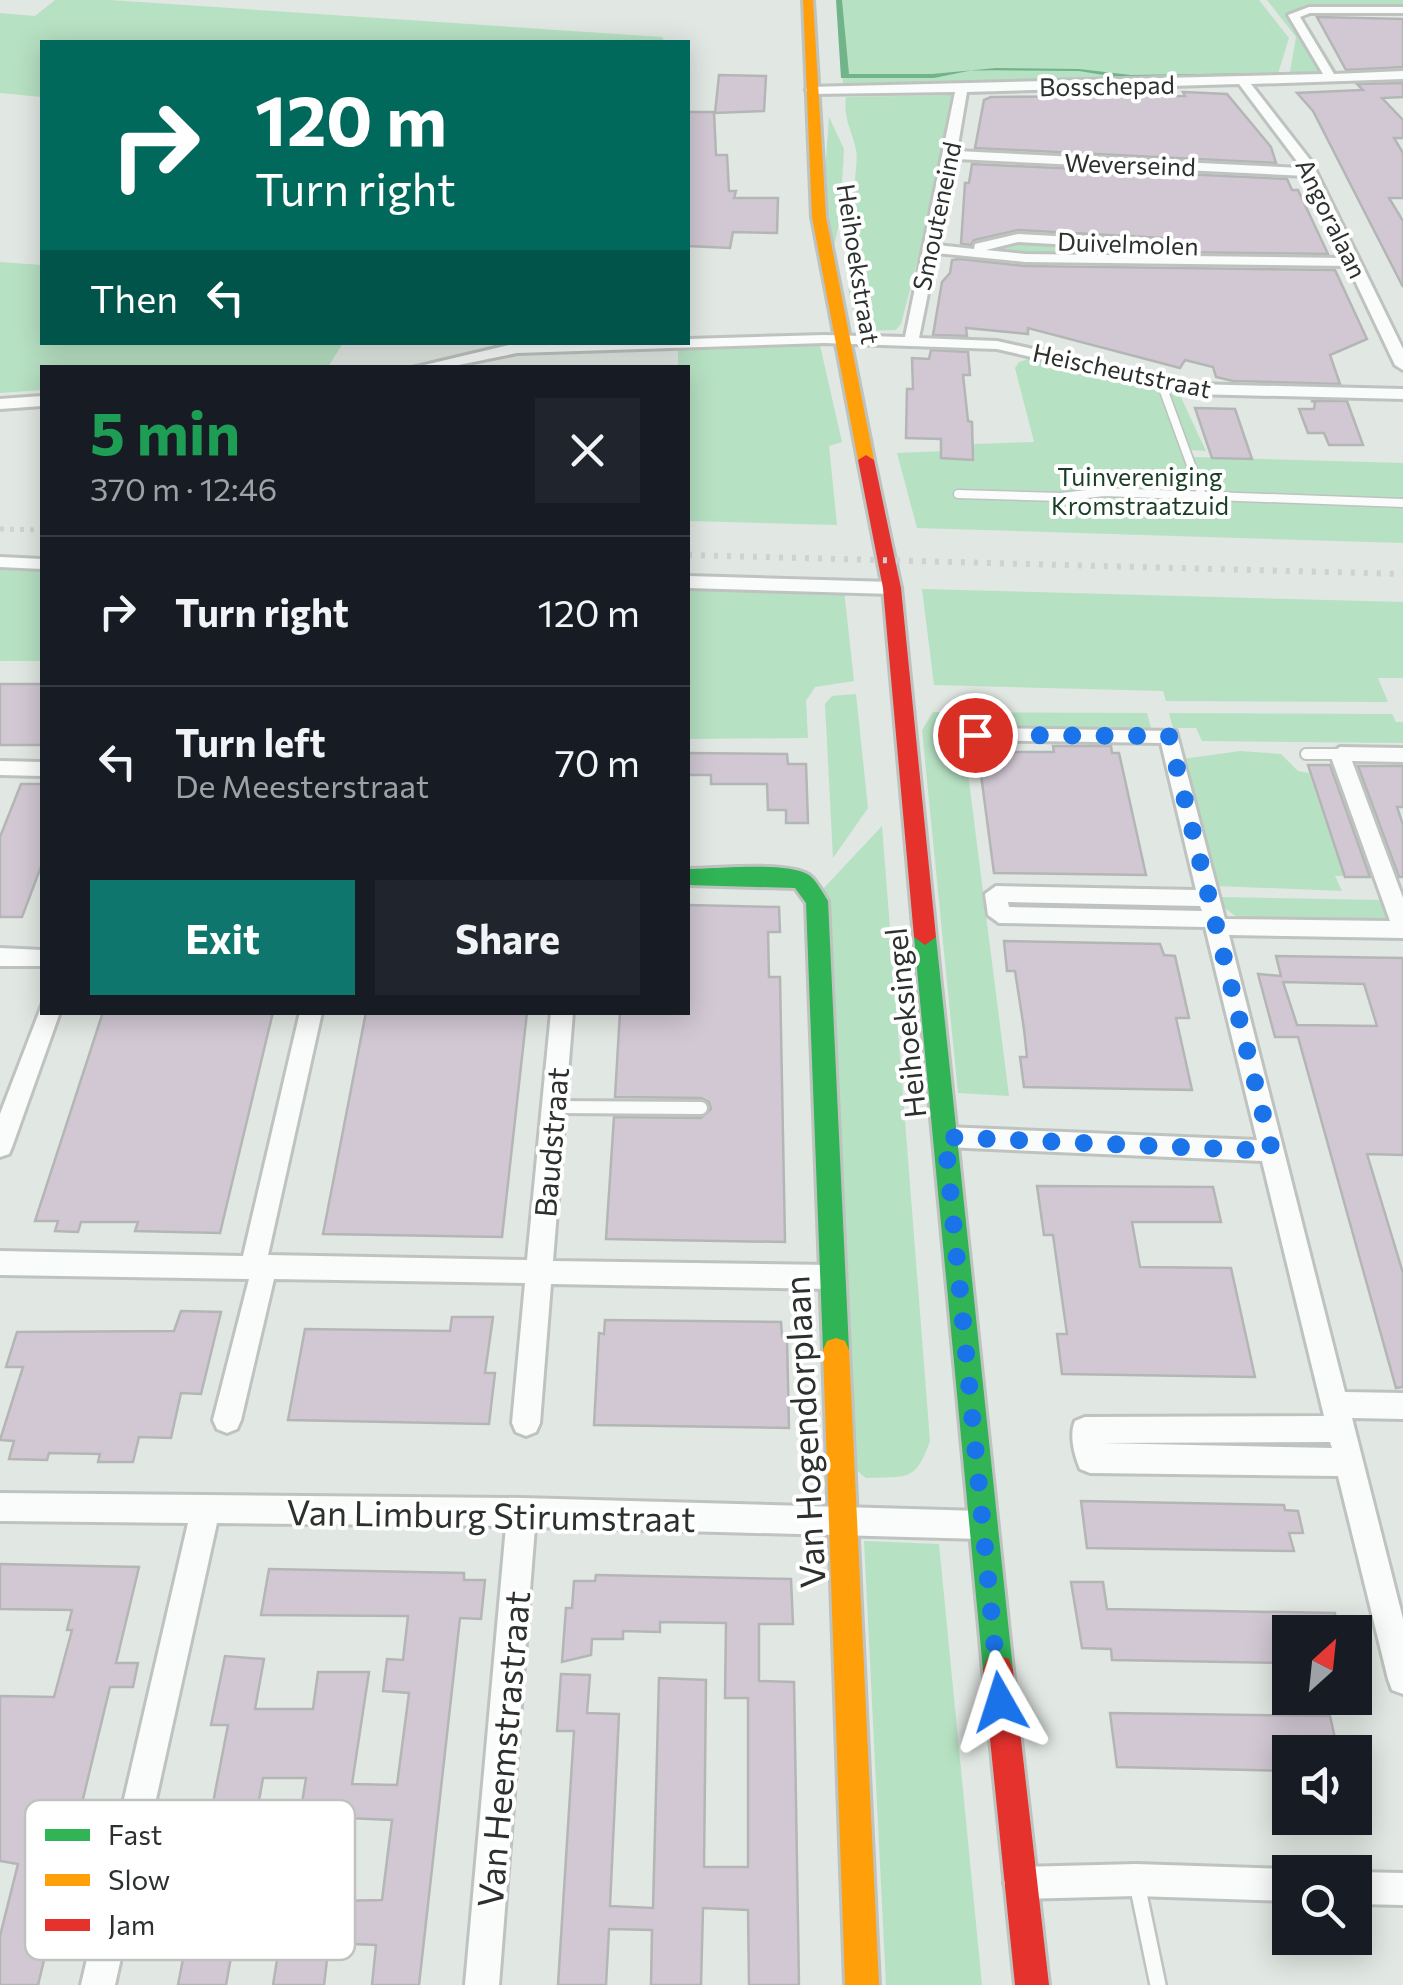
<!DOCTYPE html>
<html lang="en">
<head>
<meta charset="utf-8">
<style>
	body { margin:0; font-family:Commissioner,sans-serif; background:#20242c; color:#f1f3f6; height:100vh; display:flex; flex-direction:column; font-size:38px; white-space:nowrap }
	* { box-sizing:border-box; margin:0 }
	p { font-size:32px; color:#9ea1a6 }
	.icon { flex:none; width:55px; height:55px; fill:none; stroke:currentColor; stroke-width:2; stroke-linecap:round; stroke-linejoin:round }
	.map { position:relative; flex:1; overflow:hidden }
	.sheet { position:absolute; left:40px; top:365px; width:650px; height:650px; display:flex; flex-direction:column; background:#171b24; border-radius:0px; box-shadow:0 5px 25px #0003 }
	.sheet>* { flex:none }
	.guide { position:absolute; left:40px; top:40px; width:650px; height:305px; border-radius:0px; box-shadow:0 5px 25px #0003; background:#00695c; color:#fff; overflow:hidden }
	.needle { width:65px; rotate:27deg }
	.tools { position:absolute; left:1272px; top:1615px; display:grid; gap:20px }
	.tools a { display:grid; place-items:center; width:100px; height:100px; border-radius:0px; background:#171b24; box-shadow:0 5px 25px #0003; font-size:50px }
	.pin { position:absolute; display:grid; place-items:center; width:85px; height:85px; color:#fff; margin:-42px; border:5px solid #fff; border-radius:50%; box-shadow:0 2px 10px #0007 }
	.me { position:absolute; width:110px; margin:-55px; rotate:354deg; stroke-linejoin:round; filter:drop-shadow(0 0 8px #0008) }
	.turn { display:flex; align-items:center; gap:35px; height:210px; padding:0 50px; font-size:45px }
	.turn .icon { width:130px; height:130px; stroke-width:2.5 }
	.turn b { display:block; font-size:70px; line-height:85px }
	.then { display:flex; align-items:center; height:95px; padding:0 50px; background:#0003; gap:20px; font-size:38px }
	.round { display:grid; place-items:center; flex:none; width:105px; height:105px; border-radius:0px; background:#20242c }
	.head { display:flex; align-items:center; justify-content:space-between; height:170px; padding:0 50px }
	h1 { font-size:60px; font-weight:700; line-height:75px; color:#1e9e55 }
	.button { display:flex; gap:20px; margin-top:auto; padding:20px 50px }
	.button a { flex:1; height:115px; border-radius:0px; background:#0f766e; color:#fff; font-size:40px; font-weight:700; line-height:115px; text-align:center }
	.button a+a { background:#20242c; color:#f1f3f6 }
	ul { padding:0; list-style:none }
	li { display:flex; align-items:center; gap:30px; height:150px; padding:0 50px; border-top:2px solid #363941 }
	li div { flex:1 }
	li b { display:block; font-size:38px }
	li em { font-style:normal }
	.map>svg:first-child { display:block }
	.green { fill:#b7e1c3 }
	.water { fill:#72b48a }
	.building { fill:#d1c8d4; stroke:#b4b6b5; stroke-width:2.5; fill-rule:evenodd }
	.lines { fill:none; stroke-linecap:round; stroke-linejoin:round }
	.lane-far3-casing { stroke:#bec3bf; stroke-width:11 }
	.lane-far2-casing { stroke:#bec3bf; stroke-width:14 }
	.lane-far1-casing { stroke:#bec3bf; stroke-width:18 }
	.lane-casing { stroke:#bec3bf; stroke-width:20 }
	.street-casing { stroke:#bec3bf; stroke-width:6 }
	.fast-casing { stroke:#bec3bf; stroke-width:6 }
	.slow-casing { stroke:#bec3bf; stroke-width:6 }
	.jam-casing { stroke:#bec3bf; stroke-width:6 }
	.lane-far3 { stroke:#fafbfb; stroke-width:8 }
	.lane-far2 { stroke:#fafbfb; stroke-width:10 }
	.lane-far1 { stroke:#fafbfb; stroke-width:12 }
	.lane { stroke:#fafbfb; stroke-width:15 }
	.street { fill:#fafbfb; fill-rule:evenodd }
	.fast { fill:#30b455; fill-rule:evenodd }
	.slow { fill:#ff9f0a; fill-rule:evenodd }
	.jam { fill:#e5322d; fill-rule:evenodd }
	.rail-far1 { stroke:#d0d1d0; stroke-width:5; stroke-dasharray:4 6; stroke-linecap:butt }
	.rail { stroke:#d0d1d0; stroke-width:6; stroke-dasharray:4 9; stroke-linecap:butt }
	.route { stroke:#1a73e8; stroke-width:18; stroke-dasharray:0 32.4 }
	.labels { text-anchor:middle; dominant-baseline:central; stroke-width:8; stroke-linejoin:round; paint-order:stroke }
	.far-street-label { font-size:25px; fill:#2d312e; stroke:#fff }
	.far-park-label { font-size:25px; fill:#193f26; stroke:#fff }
	.street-label { font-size:30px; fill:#2d312e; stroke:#fff }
	.near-street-label { font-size:35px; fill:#2d312e; stroke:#fff }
	.key { fill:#fff; stroke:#c0c1c0; stroke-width:2.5 }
	.key-label { font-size:28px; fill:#2d312e }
</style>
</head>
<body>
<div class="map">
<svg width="1403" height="1985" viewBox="0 0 1403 1985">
	<rect width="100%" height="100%" fill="#e1e7e2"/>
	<g class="green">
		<polygon points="55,0 110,0 662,37 665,42 42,42 42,97 0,93 0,13 35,16"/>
		<polygon points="837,0 1259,0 1289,38 1277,77 946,87 843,84"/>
		<polygon points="1267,0 1403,0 1403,8 1298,9 1339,75 1289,77 1296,37"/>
		<path d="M951 95 960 98 901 324 896 330 861 331C836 279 852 235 855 182 855 172 858 160 856 150 852 129 843 120 846 97Z"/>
		<polygon points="829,117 844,149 840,218 831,261 822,214"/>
		<polygon points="1022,242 1085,246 1086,252 1102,253 1103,257 1024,255 990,249"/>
		<polygon points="0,262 42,265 42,342 343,343 328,367 42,368 42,390 0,393"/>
		<polygon points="819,341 842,442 829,446 837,525 688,521 688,368 678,368 678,346"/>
		<polygon points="1034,357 1178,391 1206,451 1191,450 1194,457 1403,463 1403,543 917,528 897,453 970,450 975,444 1034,442 1015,368 1019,362"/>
		<polygon points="0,566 42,567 42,661 0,661"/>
		<polygon points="688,586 844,590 854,681 815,687 806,701 808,738 688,739"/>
		<polygon points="922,589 1403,602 1403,678 1378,678 1388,702 1166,701 1163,691 934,685"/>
		<polygon points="856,694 868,808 833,858 825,704 832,696"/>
		<polygon points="933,712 1147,713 1151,728 970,728 972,741 964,742 1009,1096 958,1093 922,730"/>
		<polygon points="1169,713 1392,714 1396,722 1403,722 1403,743 1202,741 1196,728 1173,728"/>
		<polygon points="1240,751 1281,754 1298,771 1309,773 1344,876 1335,876 1342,891 1217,886 1183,759"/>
		<path d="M882 826 930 1441C915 1483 907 1476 866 1478L855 1469 823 889Z"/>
		<polygon points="1219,897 1382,900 1389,922 1238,918 1222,906"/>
		<polygon points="864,1541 939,1544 982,1985 886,1985"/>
	</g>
	<polygon class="water" points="836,0 842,0 849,74 932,74 996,68 1079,69 1131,75 1268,73 1128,79 1079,71 973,70 934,78 841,78"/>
	<g class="building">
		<polygon points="1317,17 1403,19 1403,67 1346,70"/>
		<polygon points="719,75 766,76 764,111 715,113"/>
		<polygon points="1403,83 1403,97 1382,98 1403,120 1403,138 1394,138 1403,153 1403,198 1389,198 1403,221 1403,287 1313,111 1297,93 1363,90 1357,84"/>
		<polygon points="1183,92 1227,94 1271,147 1276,163 975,148 984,100 991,97 1185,96"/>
		<polygon points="688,112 714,112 716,155 727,155 729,191 736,191 734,198 778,198 777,233 733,232 730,248 688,246"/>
		<polygon points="972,164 1287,179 1292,190 1298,190 1328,254 1166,252 1173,245 1162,238 1018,230 974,240 971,245 961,244 965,183 969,183"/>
		<polygon points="960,259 1025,266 1335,270 1367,339 1330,355 1340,384 1233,381 1216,377 1213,367 1185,360 1180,368 1028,328 1028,334 966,328 967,336 933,335 942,282 950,273 952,260"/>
		<polygon points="931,350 968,352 970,375 963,375 968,421 972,422 973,460 941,458 941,439 906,438 907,389 913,389 912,358 929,359"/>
		<polygon points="1311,401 1347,401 1363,445 1329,445 1324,433 1308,433 1299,409 1314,409 1315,402"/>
		<polygon points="1195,408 1235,409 1252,459 1212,458"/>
		<rect x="0" y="684" width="42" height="61"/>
		<polygon points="1053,746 1111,746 1112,753 1119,753 1146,875 994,873 978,752 1054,752"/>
		<polygon points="688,753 787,754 788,764 806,764 808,823 786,823 786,810 768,810 767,784 711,784 711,775 688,775"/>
		<polygon points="1308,765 1330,765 1370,877 1345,877"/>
		<polygon points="1358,766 1403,766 1403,807 1397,807 1403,825 1403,877 1399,877"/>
		<polygon points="21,784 42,784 42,864 22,917 0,917 0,837"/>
		<polygon points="688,905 779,907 780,932 768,932 769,977 780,977 785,1242 606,1239 614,1117 701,1118 711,1109 709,1102 701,1098 615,1097 620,1012 688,1012"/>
		<polygon points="1004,941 1160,944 1164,955 1175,956 1189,1018 1176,1018 1192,1090 1024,1087 1020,1057 1027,1057 1024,1029 1015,971 1007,971"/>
		<path d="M1276 956 1403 958V1155L1367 1154 1403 1273V1387L1396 1388 1298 1037H1275L1258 974 1281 976ZM1283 982 1364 984 1377 1026 1297 1025Z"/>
		<polygon points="103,1012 273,1012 220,1233 135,1231 138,1222 81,1222 78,1232 55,1231 58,1221 35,1221"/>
		<polygon points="366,1012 527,1012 502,1237 323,1234"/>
		<polygon points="1037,1186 1213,1187 1221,1222 1132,1222 1140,1267 1231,1268 1255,1377 1062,1374 1057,1334 1067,1334 1053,1235 1044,1235"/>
		<polygon points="181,1311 221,1312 201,1394 181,1393 171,1438 139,1437 133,1462 98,1462 100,1454 49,1453 47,1460 9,1459 14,1441 0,1440 23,1367 6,1367 17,1332 174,1331"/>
		<polygon points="452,1317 493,1317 485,1373 495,1373 489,1424 288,1420 305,1329 450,1331"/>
		<polygon points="605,1320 781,1322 782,1336 787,1337 789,1428 594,1425 599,1333 604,1334"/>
		<polygon points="1081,1501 1284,1505 1285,1510 1298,1511 1303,1533 1289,1533 1294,1551 1087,1548"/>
		<polygon points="0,1564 139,1567 116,1663 138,1663 133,1687 110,1687 38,1985 0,1985 0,1936 18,1864 0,1861 0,1696 54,1697 72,1630 67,1630 72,1610 0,1609"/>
		<path d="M269 1569 464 1573V1580H485L481 1619 460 1618 419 1985H372L376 1945 329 1943 324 1985H273L306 1778H263L226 1985H178L228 1725H211L225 1656 264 1659 255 1709H313L318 1672H369L352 1784 397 1785 409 1693 383 1691 387 1659 403 1660 408 1616 261 1615ZM347 1818 392 1820 382 1900 336 1901Z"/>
		<polygon points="596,1575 791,1579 793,1624 759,1624 759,1681 794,1682 799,1985 749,1985 748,1910 703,1908 701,1985 651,1985 652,1930 609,1929 606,1985 558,1985 574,1731 557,1731 561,1674 590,1675 587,1713 619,1714 610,1906 653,1908 659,1678 706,1680 704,1867 748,1867 748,1698 725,1698 726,1623 660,1622 660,1632 623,1631 623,1639 592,1639 591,1655 562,1662 566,1608 572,1608 574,1581 595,1581"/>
		<polygon points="1071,1582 1103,1582 1107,1609 1335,1613 1335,1632 1290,1632 1290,1663 1112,1660 1111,1649 1082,1648"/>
		<polygon points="1110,1713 1330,1716 1338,1752 1290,1752 1290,1771 1117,1767"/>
	</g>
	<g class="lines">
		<defs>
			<g id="lane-far3">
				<polyline points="1161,383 1203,498"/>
				<polyline points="958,494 1061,497 1104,492 1403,503"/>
			</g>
			<polyline id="lane-far2" points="1306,754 1340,754"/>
			<polyline id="lane-far1" points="554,1107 701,1108"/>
			<polyline id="lane" points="1137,1884 1158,1985"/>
			<g id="street">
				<path d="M1309 7H1403V13H1310L1300 17 1334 74 1403 71V79L1251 84 1311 161 1403 349V370L1395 365 1348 266 1025 262 936 253 919 338 997 341 1192 384 1403 389V399L1192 394 997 349 824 343 517 353 444 368H412L517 343 688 342V339L824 335 905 337 955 92 812 94 806 90 808 87 1323 74 1288 15ZM1239 84 1302 168 957 151 967 92ZM956 159 1306 176 1344 258 1025 254 986 250 1018 242 1162 250 1169 246 1162 242 1018 234 975 244 974 249 937 245Z"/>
				<polygon points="42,396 42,406 0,409 0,399"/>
				<polygon points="0,557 42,559 42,569 0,567"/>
				<polygon points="688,576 892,582 901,588 892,594 688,588"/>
				<path d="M975 728 1176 731 1225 919 1390 921 1330 754 1340 747 1403 748V762L1352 761 1403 898V938L1229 935 1345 1392 1403 1393V1419L1352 1418 1403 1619V1694L1392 1690 1388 1679 1338 1476 1090 1473 1080 1469C1074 1454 1069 1435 1075 1421L1085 1417 1324 1416 1262 1161 945 1147 936 1144 933 1137 936 1130 945 1127 1257 1140 1205 927 999 923 988 915 985 894 996 886 1196 890 1161 743 968 740 965 735 968 730ZM1008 902 1200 906 1202 911 1009 907ZM1330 1442 1332 1448 1101 1443Z"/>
				<polygon points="0,761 42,762 42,776 0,775"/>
				<polygon points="0,948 42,950 42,966 0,966"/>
				<polygon points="42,1005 42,1012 60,1012 12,1147 9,1154 0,1157 0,1114"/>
				<polygon points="300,1012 322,1012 268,1255 527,1260 551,1012 573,1012 553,1261 831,1265 840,1269 844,1277 840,1285 831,1289 551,1284 540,1423 536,1432 526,1436 516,1432 512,1423 525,1283 274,1279 241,1420 237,1429 227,1433 217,1429 213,1420 249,1279 0,1275 0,1251 243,1256"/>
				<polygon points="0,1493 522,1498 981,1511 991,1515 995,1525 991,1535 981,1539 535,1527 499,1985 465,1985 506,1526 217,1523 115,1985 81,1985 188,1523 0,1521"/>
				<polygon points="1136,1864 1290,1869 1300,1872 1290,1872 1290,1901 1136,1896 1020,1899 1008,1895 1004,1883 1008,1871 1020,1867"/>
				<polygon points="1353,1872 1355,1872 1403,1873 1403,1905 1355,1904"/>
			</g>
			<g id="fast">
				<path d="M688 869C715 869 787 861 809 875 816 880 823 893 828 901L849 1350 845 1359 836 1362 827 1359 823 1350 806 903 795 888 688 885Z"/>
				<polygon points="925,929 936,937 1013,1670 1009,1681 998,1685 987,1681 983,1670 914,937"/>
			</g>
			<g id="slow">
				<polygon points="803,0 813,0 826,217 874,460 866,465 858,460 812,217"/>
				<polygon points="836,1338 845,1341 849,1350 879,1985 845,1985 823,1350 827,1341"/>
			</g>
			<g id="jam">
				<polygon points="866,455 874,460 901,588 936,937 925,945 914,937 883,588 858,460"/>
				<polygon points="998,1655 1009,1659 1013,1670 1049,1985 1015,1985 983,1670 987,1659"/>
			</g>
		</defs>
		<use href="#lane-far3" class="lane-far3-casing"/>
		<use href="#lane-far2" class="lane-far2-casing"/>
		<use href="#lane-far1" class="lane-far1-casing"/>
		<use href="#lane" class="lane-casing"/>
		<use href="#street" class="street-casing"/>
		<use href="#fast" class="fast-casing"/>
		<use href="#slow" class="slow-casing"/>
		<use href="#jam" class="jam-casing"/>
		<use href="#lane-far3" class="lane-far3"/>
		<use href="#lane-far2" class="lane-far2"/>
		<use href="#lane-far1" class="lane-far1"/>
		<use href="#lane" class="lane"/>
		<use href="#street" class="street"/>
		<use href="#fast" class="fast"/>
		<use href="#slow" class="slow"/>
		<use href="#jam" class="jam"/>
		<polyline class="rail-far1" points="0,529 42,530"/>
		<polyline class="rail" points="688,555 1403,574"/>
	</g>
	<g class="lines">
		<polyline class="route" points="975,735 1169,736 1272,1151 945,1137 1000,1702"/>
	</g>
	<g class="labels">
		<g class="far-street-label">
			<text transform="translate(1107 85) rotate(-1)">Bosschepad</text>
			<text transform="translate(1130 164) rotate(2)">Weverseind</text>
			<text transform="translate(936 216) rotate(-78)">Smouteneind</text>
			<text transform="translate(1332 218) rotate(64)">Angoralaan</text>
			<text transform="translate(1128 243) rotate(2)">Duivelmolen</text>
			<text transform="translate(859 264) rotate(81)">Heihoekstraat</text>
			<text transform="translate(1122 370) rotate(12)">Heischeutstraat</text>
		</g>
		<g class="far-park-label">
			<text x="1140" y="476">Tuinvereniging<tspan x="1140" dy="29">Kromstraatzuid</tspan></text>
		</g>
		<g class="street-label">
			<text transform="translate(904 1023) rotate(-96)">Heihoeksingel</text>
			<text transform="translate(550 1142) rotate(-85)">Baudstraat</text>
		</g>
		<g class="near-street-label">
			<text transform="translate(803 1432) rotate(-93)">Van Hogendorplaan</text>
			<text transform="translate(491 1514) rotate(1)">Van Limburg Stirumstraat</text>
			<text transform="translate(502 1749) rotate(-85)">Van Heemstrastraat</text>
		</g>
	</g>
	<rect x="25" y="1800" width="330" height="160" rx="15" class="key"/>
	<rect x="45" y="1829" width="45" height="12" fill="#30b455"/>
	<rect x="45" y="1874" width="45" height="12" fill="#ff9f0a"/>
	<rect x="45" y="1919" width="45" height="12" fill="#e5322d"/>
	<g class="key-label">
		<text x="108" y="1845">Fast</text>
		<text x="108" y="1890">Slow</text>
		<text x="108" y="1935">Jam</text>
	</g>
</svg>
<div class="tools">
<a><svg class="needle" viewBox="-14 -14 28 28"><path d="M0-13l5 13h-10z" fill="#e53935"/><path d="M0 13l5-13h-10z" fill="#9ea1a6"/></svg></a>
<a><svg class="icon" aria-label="sound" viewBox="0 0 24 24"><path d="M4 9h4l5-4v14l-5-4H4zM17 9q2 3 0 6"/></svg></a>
<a><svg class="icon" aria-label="search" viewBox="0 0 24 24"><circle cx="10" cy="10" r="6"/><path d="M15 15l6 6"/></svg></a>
</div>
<div class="pin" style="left:975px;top:735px;background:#d93025"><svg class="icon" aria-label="arrive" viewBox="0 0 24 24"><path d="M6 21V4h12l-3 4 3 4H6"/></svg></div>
<svg class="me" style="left:1000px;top:1702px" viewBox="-20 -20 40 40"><path d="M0-17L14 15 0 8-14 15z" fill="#1a73e8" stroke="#fff" stroke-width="4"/></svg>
<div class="guide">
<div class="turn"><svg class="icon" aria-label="right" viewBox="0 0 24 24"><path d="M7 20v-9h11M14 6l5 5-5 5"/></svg><div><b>120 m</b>Turn right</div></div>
<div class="then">Then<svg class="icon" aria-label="left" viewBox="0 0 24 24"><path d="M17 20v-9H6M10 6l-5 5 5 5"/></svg></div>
</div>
<section class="sheet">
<div class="head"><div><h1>5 min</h1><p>370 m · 12:46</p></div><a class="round"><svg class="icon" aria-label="close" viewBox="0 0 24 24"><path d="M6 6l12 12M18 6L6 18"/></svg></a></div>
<ul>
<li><svg class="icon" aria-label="right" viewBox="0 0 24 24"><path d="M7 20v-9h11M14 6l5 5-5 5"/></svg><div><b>Turn right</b></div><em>120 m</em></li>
<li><svg class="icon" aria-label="left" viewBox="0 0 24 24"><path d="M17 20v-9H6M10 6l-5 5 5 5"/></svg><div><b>Turn left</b><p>De Meesterstraat</p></div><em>70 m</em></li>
</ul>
<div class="button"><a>Exit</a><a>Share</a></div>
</section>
</div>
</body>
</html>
